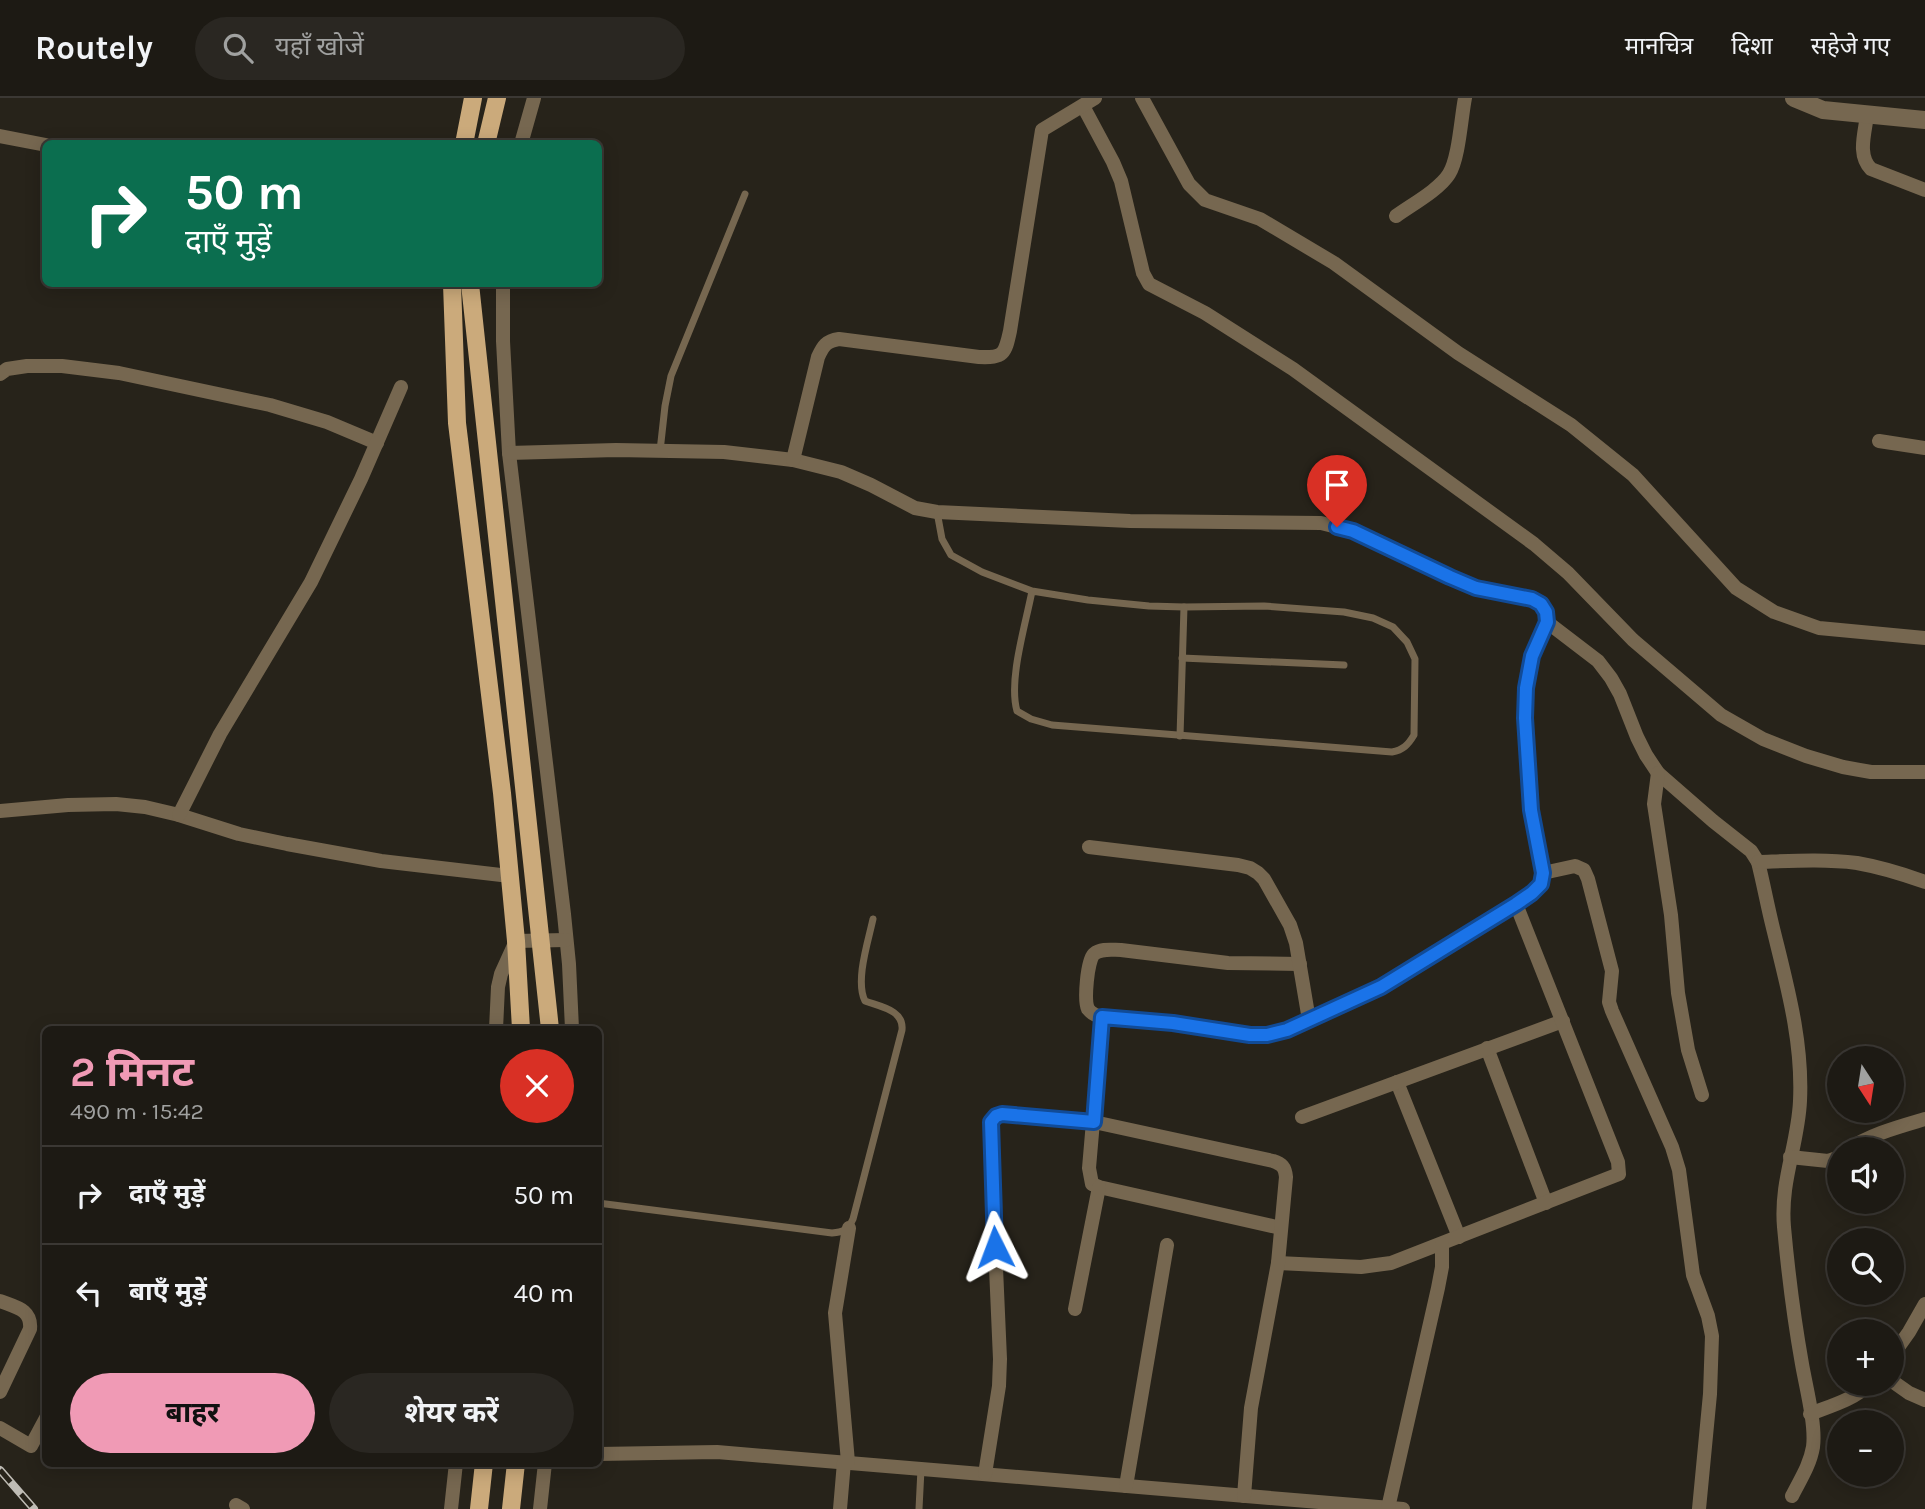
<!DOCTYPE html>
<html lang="hi">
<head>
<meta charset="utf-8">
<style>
	body { margin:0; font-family:Karla,"Noto Sans Devanagari",sans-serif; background:#2a2722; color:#f1f3f6; height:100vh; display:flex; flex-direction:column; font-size:26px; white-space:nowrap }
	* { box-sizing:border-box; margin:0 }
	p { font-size:23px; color:#a0a1a0 }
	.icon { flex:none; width:38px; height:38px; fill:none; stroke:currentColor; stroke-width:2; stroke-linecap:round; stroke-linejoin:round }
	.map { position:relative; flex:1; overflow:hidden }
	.side { position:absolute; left:42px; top:928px; width:560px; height:441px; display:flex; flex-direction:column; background:#1d1a14; border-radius:10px; box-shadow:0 4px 18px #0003,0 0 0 2px #3b3834 }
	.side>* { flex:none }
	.banner { position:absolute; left:42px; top:42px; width:560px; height:147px; border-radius:10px; box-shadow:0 4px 18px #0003,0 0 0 2px #3b3834; background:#0b6e4f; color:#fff; overflow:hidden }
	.needle { width:46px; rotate:168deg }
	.buttons { position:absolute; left:1827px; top:948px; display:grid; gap:14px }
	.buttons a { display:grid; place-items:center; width:77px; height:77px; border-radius:50%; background:#1d1a14; box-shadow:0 4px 18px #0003,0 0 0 2px #3b3834; font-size:35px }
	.pin { position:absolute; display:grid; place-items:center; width:60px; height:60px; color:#fff; margin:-72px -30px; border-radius:50% 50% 50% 0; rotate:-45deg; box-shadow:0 0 7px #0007 }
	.pin .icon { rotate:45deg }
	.me { position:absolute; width:77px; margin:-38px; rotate:357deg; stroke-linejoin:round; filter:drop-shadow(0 0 5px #0008) }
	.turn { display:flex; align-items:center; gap:24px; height:147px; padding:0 28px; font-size:32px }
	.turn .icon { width:91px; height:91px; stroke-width:2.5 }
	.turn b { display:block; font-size:49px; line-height:60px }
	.round { display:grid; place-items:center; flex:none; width:74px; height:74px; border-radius:37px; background:#2a2722 }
	.summary { display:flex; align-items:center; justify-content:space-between; height:119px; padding:0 28px }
	h1 { font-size:42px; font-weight:700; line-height:52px; color:#f09ab5 }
	.primary-button { display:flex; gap:14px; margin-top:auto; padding:14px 28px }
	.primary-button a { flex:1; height:80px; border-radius:42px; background:#f09ab5; color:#111; font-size:28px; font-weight:700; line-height:80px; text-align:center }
	.primary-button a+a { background:#2a2722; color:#f1f3f6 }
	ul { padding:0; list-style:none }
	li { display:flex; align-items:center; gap:21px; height:98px; padding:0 28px; border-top:2px solid #3b3834 }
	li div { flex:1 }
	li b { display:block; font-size:26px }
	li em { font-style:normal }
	header { display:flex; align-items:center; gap:42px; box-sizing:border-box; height:98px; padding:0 35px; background:#1d1a14; border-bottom:2px solid #3b3834 }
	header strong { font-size:33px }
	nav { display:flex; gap:38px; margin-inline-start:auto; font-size:24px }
	.search { width:490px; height:63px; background:#2a2722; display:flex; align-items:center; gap:18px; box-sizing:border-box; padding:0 24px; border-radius:38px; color:#a0a1a0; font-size:26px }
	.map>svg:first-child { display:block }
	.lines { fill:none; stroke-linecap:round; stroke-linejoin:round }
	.service { stroke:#766750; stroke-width:7 }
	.minor { stroke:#766750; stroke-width:14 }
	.tertiary { stroke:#766750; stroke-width:18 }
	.primary { stroke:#cbaa7b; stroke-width:18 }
	.rail-casing { stroke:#bfbcb5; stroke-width:8 }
	.rail { stroke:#27231a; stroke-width:5; stroke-dasharray:16; stroke-linecap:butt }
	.route-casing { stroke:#114b97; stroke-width:18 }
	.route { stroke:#1a73e8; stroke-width:12 }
</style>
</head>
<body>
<header>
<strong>Routely</strong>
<div class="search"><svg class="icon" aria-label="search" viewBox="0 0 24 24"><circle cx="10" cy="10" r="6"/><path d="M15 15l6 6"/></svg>यहाँ खोजें</div>
<nav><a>मानचित्र</a><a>दिशा</a><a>सहेजे गए</a></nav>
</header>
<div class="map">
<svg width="1925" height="1411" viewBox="0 0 1925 1411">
	<rect width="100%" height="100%" fill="#27231a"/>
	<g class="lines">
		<g class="service">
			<polyline points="660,353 665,308 671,278 745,96"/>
			<path d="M937 414 942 441 951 457 982 474 1032 493 1088 502 1149 508 1184 509 1264 508 1344 514 1373 520 1393 529 1407 544 1415 561 1414 637C1408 647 1403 652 1392 654L1052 627 1031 621 1017 613C1008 582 1026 525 1032 493"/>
			<polyline points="1182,560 1344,567"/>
			<polyline points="1180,638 1184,509"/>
			<path d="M598 1105 832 1135C843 1134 848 1132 853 1121L902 932C904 912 881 909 865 903 855 883 868 844 873 821"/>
			<polyline points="919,1411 921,1371"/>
		</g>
		<g class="minor">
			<polyline points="1142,0 1189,86 1205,102 1260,121 1334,165 1458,255 1571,327 1633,377 1736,490 1774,514 1819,530 1925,540"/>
			<polyline points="1083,8 1113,64 1121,83 1143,175 1149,186 1205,215 1293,271 1534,446 1568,475 1633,542 1721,617 1763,641 1806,658 1843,669 1871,674 1925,674"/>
			<path d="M1867 17C1865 35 1857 57 1871 71L1925 92"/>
			<polyline points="0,38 46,47"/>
			<polyline points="521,46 534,0"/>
			<path d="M1396 118C1411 107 1439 92 1449 76 1459 60 1461 20 1465 0"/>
			<polyline points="503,186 503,243 509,355 564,816 569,866 572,931"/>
			<polyline points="0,276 7,271 27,268 62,268 119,275 270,307 327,324 377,345"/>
			<polyline points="1879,343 1925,350"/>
			<path d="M509 355 616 352 724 354 793 362 841 374 871 387 915 410 937 414 1130 423 1321 425 1353 433 1450 479 1476 490 1533 501 1541 506 1546 514 1547 524 1532 558 1526 590 1525 620 1531 712 1543 775 1541 786 1532 795 1381 889 1287 932 1267 937H1250L1173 925 1102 919C1097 918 1092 916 1088 911 1084 903 1087 863 1094 856 1101 850 1112 852 1121 852L1228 865 1300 866"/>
			<path d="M793 362 818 259C823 248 826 243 839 241L979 259C1004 260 1005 256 1010 233L1042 32 1095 0"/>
			<path d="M1547 524 1598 563 1611 580 1620 596 1637 639 1646 657 1658 675 1713 723 1751 753 1758 764C1763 784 1767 805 1772 826 1786 884 1803 942 1800 1003 1798 1047 1780 1083 1784 1129 1788 1173 1794 1221 1802 1266 1806 1289 1816 1327 1813 1349 1810 1367 1800 1382 1792 1398"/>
			<polyline points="1658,675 1654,706 1671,817 1678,895 1688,952 1702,997"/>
			<polyline points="0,713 68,707 116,706 145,709 179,717 239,736 287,746 381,763 510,778"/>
			<polyline points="179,717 220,636 311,484 361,381 401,289"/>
			<polyline points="1089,749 1238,767 1250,770 1258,775 1264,781 1290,827 1296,845 1309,922"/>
			<path d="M1758 764C1791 763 1824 761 1857 765 1880 769 1903 776 1925 784"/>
			<polyline points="1543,775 1575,768 1584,772 1588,781 1612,873 1609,904 1612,913 1672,1049 1679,1072 1693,1177 1708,1218 1712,1238 1710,1296 1699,1411"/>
			<polyline points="1102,919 1089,1070 1092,1086 1099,1089 1281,1130"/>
			<polyline points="496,931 498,889 501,876 516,843 566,842"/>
			<polyline points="1487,950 1546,1105"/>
			<polyline points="1397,984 1459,1139"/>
			<polyline points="1302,1019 1563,923"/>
			<path d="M1847 1052C1871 1036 1898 1029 1925 1021"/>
			<polyline points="1790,1059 1828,1063 1839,1059"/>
			<polyline points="1278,1165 1361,1169 1391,1165 1619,1076 1618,1064 1516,806"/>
			<path d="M0 1203C15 1209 32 1211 30 1231L0 1294"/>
			<polyline points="1075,1211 1099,1089"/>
			<polyline points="1892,1258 1909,1234 1925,1206"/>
			<polyline points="1892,1283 1909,1295 1925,1302"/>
			<path d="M1810 1316C1830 1308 1854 1302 1869 1286"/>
			<polyline points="0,1330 31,1348 46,1320"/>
			<polyline points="598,1356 717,1354 1403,1411"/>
			<path d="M985 1376 999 1288 1000 1261 990 1033C991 1024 993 1020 1002 1015L1094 1024 1273 1063C1282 1066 1285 1069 1286 1079L1278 1165 1251 1310 1244 1398"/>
			<polyline points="1126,1388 1167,1147"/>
			<polyline points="236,1407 243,1411"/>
			<polyline points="1388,1410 1438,1190 1442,1169 1442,1146"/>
			<polyline points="451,1411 456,1365"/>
			<polyline points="540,1411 545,1365"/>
			<polyline points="840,1411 844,1364 848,1364 835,1215 849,1130"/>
		</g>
		<polyline class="tertiary" points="1794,0 1823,12 1925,22"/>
		<g class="primary">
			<polyline points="464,46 473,0"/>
			<polyline points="486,46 497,0"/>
			<polyline points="452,186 457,325 502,695 516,843 521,931"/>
			<polyline points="470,186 550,931"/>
			<polyline points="479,1411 484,1365"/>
			<polyline points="511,1411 516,1365"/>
		</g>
		<defs>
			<polyline id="rail" points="0,1372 34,1411"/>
		</defs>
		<use href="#rail" class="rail-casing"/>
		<use href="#rail" class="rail"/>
	</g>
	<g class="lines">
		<defs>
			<polyline id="route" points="995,1149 991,1024 996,1018 1002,1016 1094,1024 1102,919 1173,925 1250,937 1267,937 1287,932 1381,889 1516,806 1532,795 1541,786 1543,775 1531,712 1525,620 1526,590 1532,558 1547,524 1546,514 1541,506 1532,501 1476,490 1450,479 1353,433 1337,429"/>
		</defs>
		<use href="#route" class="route-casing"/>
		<use href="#route" class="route"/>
	</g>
</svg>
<div class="buttons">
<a><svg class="needle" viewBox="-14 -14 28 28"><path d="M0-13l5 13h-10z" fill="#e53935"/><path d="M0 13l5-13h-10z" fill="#a0a1a0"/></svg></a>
<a><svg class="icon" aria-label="sound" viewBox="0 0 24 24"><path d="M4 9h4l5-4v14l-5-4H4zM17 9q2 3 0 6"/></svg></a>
<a><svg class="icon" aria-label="search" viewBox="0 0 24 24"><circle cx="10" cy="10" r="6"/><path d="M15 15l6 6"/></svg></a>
<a>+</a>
<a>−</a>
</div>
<div class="pin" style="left:1337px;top:429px;background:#d93025"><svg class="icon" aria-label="arrive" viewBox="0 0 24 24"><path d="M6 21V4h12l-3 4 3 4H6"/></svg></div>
<svg class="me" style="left:995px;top:1149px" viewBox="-20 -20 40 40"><path d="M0-17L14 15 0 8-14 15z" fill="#1a73e8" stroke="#fff" stroke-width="4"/></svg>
<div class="banner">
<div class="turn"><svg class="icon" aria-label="right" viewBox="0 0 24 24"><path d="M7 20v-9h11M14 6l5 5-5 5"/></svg><div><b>50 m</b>दाएँ मुड़ें</div></div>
</div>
<section class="side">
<div class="summary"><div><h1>2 मिनट</h1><p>490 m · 15:42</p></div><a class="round" style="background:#d93025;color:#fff"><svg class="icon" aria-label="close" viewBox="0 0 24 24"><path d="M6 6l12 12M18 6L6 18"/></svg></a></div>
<ul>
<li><svg class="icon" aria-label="right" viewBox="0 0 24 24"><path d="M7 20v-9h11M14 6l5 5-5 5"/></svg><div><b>दाएँ मुड़ें</b></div><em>50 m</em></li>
<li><svg class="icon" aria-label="left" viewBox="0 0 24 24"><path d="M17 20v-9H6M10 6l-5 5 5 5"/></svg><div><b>बाएँ मुड़ें</b></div><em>40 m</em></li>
</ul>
<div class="primary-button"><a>बाहर</a><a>शेयर करें</a></div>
</section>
</div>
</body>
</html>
